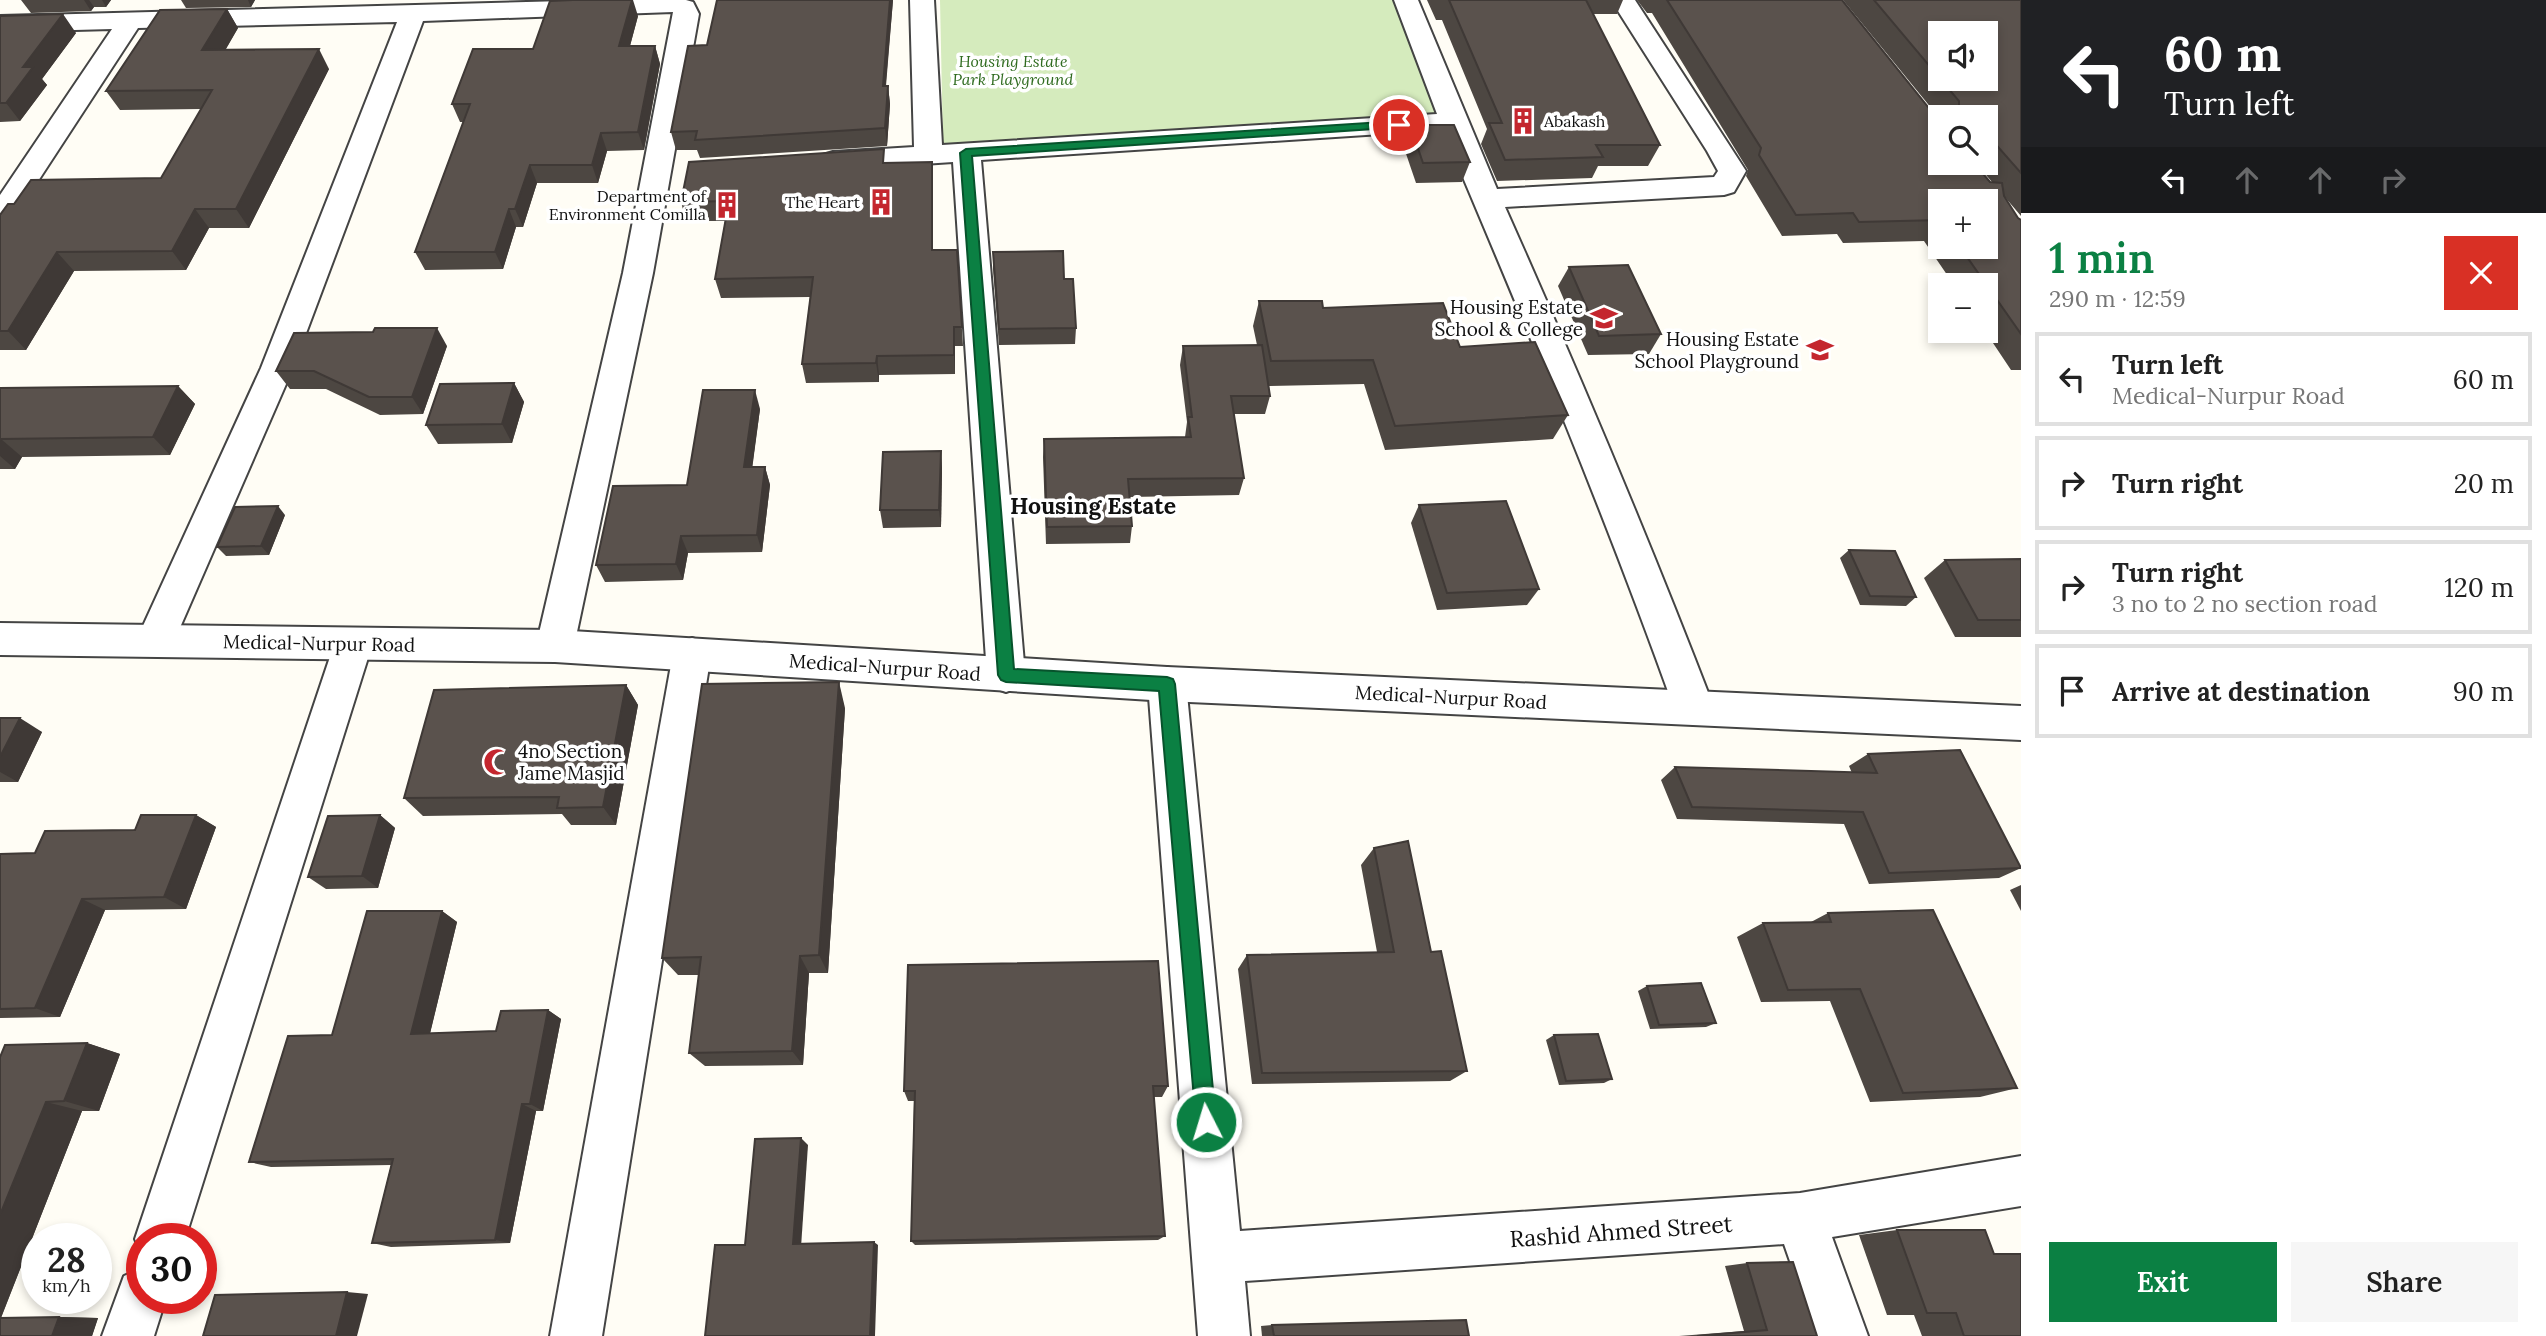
<!DOCTYPE html>
<html lang="en">
<head>
<meta charset="utf-8">
<style>
	body { margin:0; font-family:Lora,serif; background:#f6f6f6; color:#222; height:100vh; display:flex; flex-direction:column; font-size:26px; white-space:nowrap }
	* { box-sizing:border-box; margin:0 }
	p { font-size:23px; color:#767676 }
	.icon { flex:none; width:38px; height:38px; fill:none; stroke:currentColor; stroke-width:2; stroke-linecap:round; stroke-linejoin:round }
	.map { position:relative; flex:1; overflow:hidden }
	.panel { display:flex; flex-direction:column; background:#fff; width:525px }
	.panel>* { flex:none }
	.top-card { background:#202124; color:#fff; overflow:hidden }
	.fabs { position:absolute; left:1928px; top:21px; display:grid; gap:14px }
	.fabs a { display:grid; place-items:center; width:70px; height:70px; border-radius:0px; background:#fff; box-shadow:0 4px 10px #0003; font-size:35px }
	.speed { position:absolute; left:21px; top:1223px; display:flex; gap:14px; font-size:35px; font-weight:700; text-align:center }
	.speed>* { display:grid; place-content:center; width:91px; height:91px; border-radius:50%; background:#fff; box-shadow:0 4px 10px #0003; line-height:1 }
	.speed small { font-size:18px; font-weight:400 }
	.speed .limit { border:10px solid #d22; background:#fff; color:#111 }
	.pin { position:absolute; display:grid; place-items:center; width:60px; height:60px; color:#fff; margin:-30px; border:4px solid #fff; border-radius:50%; box-shadow:0 2px 7px #0007 }
	.me { position:absolute; width:77px; margin:-38px; rotate:355deg; stroke-linejoin:round; filter:drop-shadow(0 0 5px #0008) }
	.turn { display:flex; align-items:center; gap:24px; height:147px; padding:0 28px; font-size:32px }
	.turn .icon { width:91px; height:91px; stroke-width:2.5 }
	.turn b { display:block; font-size:49px; line-height:60px }
	.lanes { display:flex; align-items:center; height:66px; padding:0 28px; background:#0003; justify-content:center; gap:35px; direction:ltr }
	.lanes .off { opacity:.35 }
	.round { display:grid; place-items:center; flex:none; width:74px; height:74px; border-radius:0px; background:#f6f6f6 }
	.overview { display:flex; align-items:center; justify-content:space-between; height:119px; padding:0 28px }
	h1 { font-size:42px; font-weight:600; line-height:52px; color:#0b8043 }
	.cta { display:flex; gap:14px; margin-top:auto; padding:14px 28px }
	.cta a { flex:1; height:80px; border-radius:0px; background:#0b8043; color:#fff; font-size:28px; font-weight:600; line-height:80px; text-align:center }
	.cta a+a { background:#f6f6f6; color:#222 }
	ul { padding:0; list-style:none }
	li { display:flex; align-items:center; gap:21px; height:94px; margin:0 14px 10px; padding:0 14px; border:4px solid #e0e0e0; border-radius:0px }
	li div { flex:1 }
	li b { display:block; font-size:26px }
	li em { font-style:normal }
	main { display:flex; flex:1; min-height:0 }
	.map>svg:first-child { display:block }
	.green { fill:#d5ebbd }
	.lines { fill:none; stroke-linecap:round; stroke-linejoin:round }
	.minor-casing { stroke:#444; stroke-width:4 }
	.tertiary-casing { stroke:#444; stroke-width:4 }
	.minor { fill:#fff; fill-rule:evenodd }
	.tertiary { fill:#fff; fill-rule:evenodd }
	.wall { fill:#4d4742; fill-rule:evenodd }
	.shaded-wall { fill:#3f3936 }
	.building { fill:#5a524d; stroke:#3f3936; stroke-width:2; fill-rule:evenodd }
	.route { fill:#0b8043; stroke:#07532c; stroke-width:2 }
	.labels { text-anchor:middle; dominant-baseline:central; stroke-width:7; stroke-linejoin:round; paint-order:stroke }
	.far-park-label { font-size:16px; font-style:italic; fill:#2f6b1f; stroke:#fff }
	.far-poi-label { font-size:16px; fill:#111; stroke:#fff; text-anchor:end }
	.poi-label { font-size:19px; fill:#111; stroke:#fff; text-anchor:end }
	.street-label { font-size:19px; fill:#111; stroke:#fff }
	.quarter-label { font-size:23px; font-weight:bold; fill:#111; stroke:#fff }
	.near-street-label { font-size:23px; fill:#111; stroke:#fff }
</style>
</head>
<body>
<main>
<div class="map">
<svg width="2021" height="1336" viewBox="0 0 2021 1336">
	<rect width="100%" height="100%" fill="#fffdf5"/>
	<polygon class="green" points="940,0 1400,0 1442,116 943,145"/>
	<g class="lines">
		<defs>
			<g id="minor">
				<polygon points="602,0 686,0 693,2 699,14 653,273 574,646 568,657 555,662 542,657 536,646 623,273 673,12 423,21 293,368 175,639 169,650 156,655 143,650 137,639 261,368 397,22 138,28 10,224 0,227 0,195 112,29 0,32 0,16"/>
				<path d="M910 0H934L942 145 1437 114 1394 0H1418L1497 189 1714 177 1718 171 1707 151 1611 0H1635L1746 171 1734 192 1724 195 1505 207C1579 373 1649 539 1714 708L1708 720 1694 725 1680 720 1674 708C1604 512 1524 321 1443 130L981 160 1025 675 1020 687 1006 692 992 687 987 675 953 162 833 170 823 167 819 161 823 155 833 152 914 147Z"/>
				<polygon points="353,629 366,634 372,645 185,1239 142,1239 142,1256 135,1239 334,645 340,634"/>
				<polygon points="692,638 706,643 711,654 602,1336 550,1336 673,654 678,643"/>
				<polygon points="1167,667 1181,672 1186,684 1240,1231 1800,1193 2021,1156 2021,1206 1832,1237 1868,1336 1816,1336 1784,1244 1245,1281 1250,1336 1198,1336 1148,684 1153,672"/>
				<polygon points="142,1268 142,1298 166,1298 154,1336 102,1336 124,1276"/>
			</g>
			<polygon id="tertiary" points="0,623 555,630 1167,667 2021,706 2021,740 1167,701 555,662 0,655"/>
		</defs>
		<use href="#minor" class="minor-casing"/>
		<use href="#tertiary" class="tertiary-casing"/>
		<use href="#minor" class="minor"/>
		<use href="#tertiary" class="tertiary"/>
	</g>
	<g class="wall">
		<polygon points="21,0 111,0 106,7 94,7 91,11 31,13"/>
		<polygon points="181,0 255,0 251,7 186,8"/>
		<polygon points="893,0 886,86 888,86 890,104 887,146 700,158 697,150 676,150 671,132 707,45"/>
		<polygon points="1427,0 1623,0 1617,14 1593,14 1660,145 1648,166 1598,166 1592,178 1497,181 1481,144 1487,129 1442,20 1436,20"/>
		<path d="M1637 0H1842L1941 123 1990 182H1992L1976 163H1986V117H1941V120L1843 0H2021V216L2004 196 2018 218 2021 220V370H2011L1985 331H1986V285H1954L1924 241 1843 243 1837 234 1782 236 1746 176 1748 170 1652 13H1647ZM1941 201 1986 247H1941Z"/>
		<polygon points="227,9 238,28 225,50 329,69 249,228 209,228 186,270 74,271 26,350 0,350 0,215 14,204 161,178 201,109 120,110 106,91"/>
		<polygon points="0,16 76,33 42,79 47,85 20,121 0,122"/>
		<polygon points="638,16 630,46 655,46 660,64 644,150 607,151 598,183 537,183 523,227 516,227 503,269 425,270 415,252 463,122 460,122 452,104 533,49"/>
		<polygon points="1410,125 1470,162 1462,182 1416,183 1403,145"/>
		<polygon points="932,162 933,182 933,250 957,250 963,346 955,346 955,374 879,375 879,382 806,383 802,364 810,297 721,298 715,279 725,221 686,221 681,202 885,163"/>
		<polygon points="993,252 1064,279 1076,328 1075,344 999,345 993,269"/>
		<polygon points="1569,267 1661,334 1649,354 1588,355 1558,286"/>
		<polygon points="1259,301 1323,308 1460,347 1568,415 1553,439 1385,450 1364,384 1269,386 1270,396 1265,414 1234,414 1244,478 1239,495 1130,497 1132,526 1130,543 1046,544 1043,457 1044,439 1185,437 1187,422 1180,365 1183,346 1257,345 1253,326"/>
		<polygon points="447,346 423,414 380,415 326,389 290,389 276,371"/>
		<polygon points="514,383 524,402 512,443 438,444 426,425"/>
		<polygon points="178,386 195,404 170,455 22,457 15,469 0,469 0,388"/>
		<polygon points="760,409 752,467 765,467 770,485 762,552 688,553 683,580 605,582 596,565 687,485"/>
		<polygon points="941,451 942,469 941,527 883,528 880,510"/>
		<polygon points="1419,505 1539,589 1527,605 1437,610 1411,523"/>
		<polygon points="285,515 269,555 226,556 217,547"/>
		<polygon points="1849,550 1916,597 1906,606 1860,605 1840,558"/>
		<polygon points="2021,559 2021,637 1955,637 1924,578 1945,560"/>
		<polygon points="626,685 638,705 616,825 571,825 562,814 423,816 404,798"/>
		<polygon points="845,708 828,973 809,973 803,1065 705,1066 689,1053 699,975 678,975 662,958"/>
		<polygon points="0,718 42,732 18,782 0,782"/>
		<polygon points="1868,754 2021,868 1999,878 1869,884 1844,824 1677,819 1661,780 1675,767 1852,773 1849,766"/>
		<polygon points="196,815 216,827 186,909 105,910 60,1017 0,1018 0,854 35,853"/>
		<polygon points="380,815 395,828 378,888 326,889 308,877"/>
		<polygon points="1374,848 1431,952 1467,1071 1450,1081 1252,1084 1238,969 1247,955 1377,952 1361,865"/>
		<polygon points="2021,885 2021,911 2010,890"/>
		<polygon points="442,911 457,922 430,1033 496,1031 548,1010 561,1019 543,1111 536,1111 510,1243 391,1247 372,1243 391,1165 271,1167 249,1162"/>
		<polygon points="1828,913 2017,1088 1980,1097 1870,1102 1830,1001 1761,1002 1737,937 1763,923 1811,922"/>
		<polygon points="1647,986 1716,1023 1706,1027 1650,1029 1638,991"/>
		<polygon points="1554,1035 1612,1079 1604,1083 1559,1085 1546,1040"/>
		<polygon points="87,1043 120,1054 99,1111 82,1111 1,1318 59,1317 98,1318 92,1336 0,1336 0,1057"/>
		<polygon points="1168,1086 1162,1097 1154,1097 1165,1236 1158,1240 915,1245 911,1241 914,1101 908,1101 904,1091"/>
		<polygon points="1897,1230 1994,1254 2021,1336 1922,1336 1914,1315 1887,1315 1859,1235"/>
		<polygon points="1747,1263 1817,1336 1679,1336 1744,1331 1725,1266"/>
		<polygon points="1272,1325 1469,1336 1262,1336 1261,1326"/>
	</g>
	<g class="shaded-wall">
		<polygon points="84,0 89,0 94,7 91,11"/>
		<polygon points="102,0 111,0 106,7"/>
		<polygon points="248,0 255,0 251,7"/>
		<polygon points="632,0 633,0 638,16 625,64 619,46"/>
		<polygon points="890,0 893,0 884,104 883,86"/>
		<polygon points="227,9 238,28 214,70 202,50"/>
		<polygon points="63,14 76,33 42,79 47,85 20,121 6,103 23,67"/>
		<polygon points="655,46 660,64 644,150 638,132"/>
		<polygon points="319,49 329,69 249,228 236,209"/>
		<polygon points="888,86 890,104 887,146 885,128"/>
		<polygon points="601,133 607,151 598,183 592,165"/>
		<polygon points="932,162 933,182 933,270 932,250"/>
		<polygon points="530,165 537,183 523,227 515,209"/>
		<polygon points="195,209 209,228 186,270 172,251"/>
		<polygon points="509,209 516,227 503,269 495,252"/>
		<polygon points="57,252 74,271 26,350 8,331"/>
		<polygon points="954,327 955,346 955,374 954,355"/>
		<polygon points="437,328 447,346 423,414 412,397"/>
		<polygon points="877,356 879,375 879,382 876,363"/>
		<polygon points="514,383 524,402 512,443 502,424"/>
		<polygon points="178,386 195,404 170,455 153,437"/>
		<polygon points="755,390 760,409 750,485 744,467"/>
		<polygon points="1,439 22,457 15,469 0,456 0,441"/>
		<polygon points="941,451 942,469 941,527 939,510"/>
		<polygon points="765,467 770,485 762,552 757,535"/>
		<polygon points="278,506 285,515 269,555 261,546"/>
		<polygon points="681,536 688,553 683,580 676,564"/>
		<polygon points="839,682 845,708 828,973 819,955"/>
		<polygon points="626,685 638,705 616,825 603,807"/>
		<polygon points="20,718 42,732 18,782 0,772 0,757"/>
		<polygon points="196,815 216,827 186,909 164,897"/>
		<polygon points="380,815 395,828 378,888 362,876"/>
		<polygon points="82,899 105,910 60,1017 35,1008"/>
		<polygon points="442,911 457,922 428,1042 411,1034"/>
		<polygon points="800,956 809,973 803,1065 792,1051"/>
		<polygon points="548,1010 561,1019 543,1111 530,1104"/>
		<polygon points="87,1043 120,1054 99,1111 64,1101"/>
		<polygon points="46,1102 82,1111 0,1320 0,1215"/>
		<polygon points="522,1104 536,1111 510,1243 495,1240"/>
		<polygon points="801,1138 808,1145 801,1247 793,1244"/>
		<polygon points="874,1242 878,1245 875,1336 870,1336"/>
		<polygon points="347,1292 368,1294 357,1336 336,1336"/>
		<polygon points="59,1317 98,1318 92,1336 52,1336"/>
	</g>
	<g class="building">
		<polygon points="573,0 632,0 619,46 655,46 638,132 601,133 592,165 530,165 515,209 509,209 495,252 415,252 470,104 452,104 473,49 533,49 550,1"/>
		<polygon points="717,0 890,0 883,86 888,86 885,128 695,140 697,131 671,132 688,46 707,45"/>
		<polygon points="1449,0 1586,0 1660,145 1596,145 1603,157 1505,160 1489,123 1502,123"/>
		<polygon points="1667,0 1842,0 1941,123 1941,163 1974,163 1990,182 2002,183 2004,196 2018,218 2021,220 2021,334 1960,247 1986,247 1986,201 1941,201 1941,220 1859,222 1853,213 1796,215 1759,155 1761,148"/>
		<path d="M1874 0H2021V173L1992 140H1986V117H1959V101ZM1941 33H1986V79H1941Z"/>
		<polygon points="227,9 202,50 319,49 236,209 195,209 172,251 57,252 8,331 0,331 0,215 8,204 14,204 31,180 161,178 212,90 106,91 160,10"/>
		<polygon points="63,14 23,67 33,67 6,103 0,103 0,16"/>
		<polygon points="1410,125 1454,125 1470,162 1423,163"/>
		<polygon points="884,149 883,163 932,162 932,250 957,250 962,327 954,327 954,355 877,356 876,363 802,364 813,277 715,279 729,201 681,202 689,162"/>
		<polygon points="1063,251 1064,279 1073,279 1076,328 999,329 993,252"/>
		<polygon points="1628,265 1661,334 1599,336 1569,267"/>
		<polygon points="1259,301 1322,301 1323,308 1443,303 1460,347 1535,342 1568,415 1395,426 1373,360 1271,361"/>
		<polygon points="375,328 437,328 412,397 369,397 314,371 276,371 294,333 373,332"/>
		<polygon points="1262,345 1270,396 1231,396 1244,478 1128,479 1132,526 1047,527 1044,439 1191,437 1188,417 1192,417 1183,346"/>
		<polygon points="514,383 502,424 426,425 440,384"/>
		<polygon points="178,386 153,437 1,439 0,441 0,388"/>
		<polygon points="703,390 755,390 744,467 765,467 757,535 681,536 676,564 596,565 613,486 687,485"/>
		<polygon points="941,451 939,510 880,510 883,452"/>
		<polygon points="1506,501 1539,589 1447,593 1419,505"/>
		<polygon points="278,506 261,546 217,547 235,507"/>
		<polygon points="1849,550 1895,551 1916,597 1870,596"/>
		<polygon points="2021,559 2021,620 1978,620 1945,560"/>
		<polygon points="839,682 819,955 800,956 792,1051 689,1053 701,957 662,958 702,684"/>
		<polygon points="626,685 603,807 557,808 559,797 404,798 434,690"/>
		<polygon points="0,718 20,718 0,757"/>
		<polygon points="1960,750 2021,868 1889,873 1863,812 1692,807 1675,767 1877,773 1868,754"/>
		<polygon points="141,815 196,815 164,897 82,899 35,1008 0,1009 0,854 35,853 45,831 135,830"/>
		<polygon points="380,815 362,876 308,877 328,816"/>
		<polygon points="1408,841 1431,952 1441,951 1467,1071 1262,1073 1247,955 1394,952 1374,848"/>
		<polygon points="1933,910 2017,1088 1903,1093 1860,989 1788,990 1763,923 1831,922 1828,913"/>
		<polygon points="367,911 442,911 411,1034 496,1031 501,1011 548,1010 530,1104 522,1104 495,1240 372,1243 393,1159 249,1162 288,1036 332,1035"/>
		<polygon points="1158,961 1168,1086 1153,1086 1165,1236 911,1241 915,1091 904,1091 908,965"/>
		<polygon points="1701,983 1716,1023 1659,1025 1647,986"/>
		<polygon points="1598,1034 1612,1079 1566,1081 1554,1035"/>
		<polygon points="87,1043 64,1101 46,1102 0,1215 0,1057 5,1045"/>
		<polygon points="801,1138 793,1244 874,1242 870,1336 705,1336 715,1245 745,1245 755,1139"/>
		<polygon points="1897,1230 1985,1230 1994,1254 2021,1254 2021,1336 1964,1336 1956,1313 1927,1313"/>
		<polygon points="1793,1262 1817,1336 1697,1336 1767,1330 1747,1263"/>
		<polygon points="347,1292 336,1336 203,1336 215,1295"/>
		<polygon points="59,1317 52,1336 0,1336 0,1318"/>
		<polygon points="1466,1320 1469,1336 1274,1336 1272,1325"/>
	</g>
	<polygon class="route" points="1399,121 1403,122 1403,127 972,156 1014,669 1167,677 1173,679 1175,684 1216,1122 1213,1129 1206,1131 1199,1129 1196,1122 1159,691 1006,682 1001,680 998,675 960,153 966,149"/>
	<defs>
		<symbol id="building-bare" viewBox="-9 -9 18 18"><path d="M-4-6H4V6H1V3H-1V6H-4ZM-2.5-4.3h1.7v1.8h-1.7ZM.8-4.3h1.7v1.8H.8ZM-2.5-1h1.7V.8h-1.7ZM.8-1h1.7V.8H.8Z" fill="#c4262e" stroke="#fff" stroke-width="2.5" paint-order="stroke"/></symbol>
		<symbol id="school-bare" viewBox="-9 -9 18 18"><path d="M0-5L7-2L0 1L-7-2ZM-4 1L0 2.5L4 1V4Q0 6-4 4Z" fill="#c4262e" stroke="#fff" stroke-width="2.5" paint-order="stroke"/></symbol>
		<symbol id="mosque-bare" viewBox="-9 -9 18 18"><path d="M3.5-4.9A6 6 0 1 0 3.5 4.9A5 5 0 1 1 3.5-4.9Z" fill="#c4262e" stroke="#fff" stroke-width="2.5" paint-order="stroke"/></symbol>
	</defs>
	<g fill-rule="evenodd">
		<use href="#building-bare" x="1504" y="102" width="38" height="38"/>
		<use href="#building-bare" x="862" y="183" width="38" height="38"/>
		<use href="#building-bare" x="708" y="186" width="38" height="38"/>
		<use href="#school-bare" x="1585" y="299" width="38" height="38"/>
		<use href="#school-bare" x="1801" y="331" width="38" height="38"/>
		<use href="#mosque-bare" x="478" y="743" width="38" height="38"/>
	</g>
	<g class="labels">
		<g class="far-park-label">
			<text x="1013" y="61">Housing Estate<tspan x="1013" dy="18">Park Playground</tspan></text>
		</g>
		<g class="far-poi-label">
			<text x="1544" y="121" text-anchor="start">Abakash</text>
			<text x="706" y="196">Department of<tspan x="706" dy="18">Environment Comilla</tspan></text>
			<text x="860" y="202">The Heart</text>
		</g>
		<g class="poi-label">
			<text x="1583" y="307">Housing Estate<tspan x="1583" dy="22">School &amp; College</tspan></text>
			<text x="1799" y="339">Housing Estate<tspan x="1799" dy="22">School Playground</tspan></text>
			<text x="518" y="751" text-anchor="start">4no Section<tspan x="518" dy="22">Jame Masjid</tspan></text>
		</g>
		<g class="street-label">
			<text transform="translate(319 643) rotate(1)">Medical-Nurpur Road</text>
			<text transform="translate(885 667) rotate(4)">Medical-Nurpur Road</text>
			<text transform="translate(1451 697) rotate(3)">Medical-Nurpur Road</text>
		</g>
		<g class="quarter-label">
			<text x="1093" y="505">Housing Estate</text>
		</g>
		<g class="near-street-label">
			<text transform="translate(1621 1231) rotate(-4)">Rashid Ahmed Street</text>
		</g>
	</g>
</svg>
<div class="fabs">
<a><svg class="icon" aria-label="sound" viewBox="0 0 24 24"><path d="M4 9h4l5-4v14l-5-4H4zM17 9q2 3 0 6"/></svg></a>
<a><svg class="icon" aria-label="search" viewBox="0 0 24 24"><circle cx="10" cy="10" r="6"/><path d="M15 15l6 6"/></svg></a>
<a>+</a>
<a>−</a>
</div>
<div class="speed"><div>28<small>km/h</small></div><div class="limit">30</div></div>
<div class="pin" style="left:1399px;top:125px;background:#d93025"><svg class="icon" aria-label="arrive" viewBox="0 0 24 24"><path d="M6 21V4h12l-3 4 3 4H6"/></svg></div>
<svg class="me" style="left:1206px;top:1122px" viewBox="-20 -20 40 40"><circle r="17" fill="#0b8043" stroke="#fff" stroke-width="3"/><path d="M0-11L8 9 0 5-8 9z" fill="#fff"/></svg>
</div>
<section class="panel">
<div class="top-card">
<div class="turn"><svg class="icon" aria-label="left" viewBox="0 0 24 24"><path d="M17 20v-9H6M10 6l-5 5 5 5"/></svg><div><b>60 m</b>Turn left</div></div>
<div class="lanes"><svg class="icon" aria-label="left" viewBox="0 0 24 24"><path d="M17 20v-9H6M10 6l-5 5 5 5"/></svg><svg class="icon off" aria-label="ahead" viewBox="0 0 24 24"><path d="M12 20V5M6 11l6-6 6 6"/></svg><svg class="icon off" aria-label="ahead" viewBox="0 0 24 24"><path d="M12 20V5M6 11l6-6 6 6"/></svg><svg class="icon off" aria-label="right" viewBox="0 0 24 24"><path d="M7 20v-9h11M14 6l5 5-5 5"/></svg></div>
</div>
<div class="overview"><div><h1>1 min</h1><p>290 m · 12:59</p></div><a class="round" style="background:#d93025;color:#fff"><svg class="icon" aria-label="close" viewBox="0 0 24 24"><path d="M6 6l12 12M18 6L6 18"/></svg></a></div>
<ul>
<li><svg class="icon" aria-label="left" viewBox="0 0 24 24"><path d="M17 20v-9H6M10 6l-5 5 5 5"/></svg><div><b>Turn left</b><p>Medical-Nurpur Road</p></div><em>60 m</em></li>
<li><svg class="icon" aria-label="right" viewBox="0 0 24 24"><path d="M7 20v-9h11M14 6l5 5-5 5"/></svg><div><b>Turn right</b></div><em>20 m</em></li>
<li><svg class="icon" aria-label="right" viewBox="0 0 24 24"><path d="M7 20v-9h11M14 6l5 5-5 5"/></svg><div><b>Turn right</b><p>3 no to 2 no section road</p></div><em>120 m</em></li>
<li><svg class="icon" aria-label="arrive" viewBox="0 0 24 24"><path d="M6 21V4h12l-3 4 3 4H6"/></svg><div><b>Arrive at destination</b></div><em>90 m</em></li>
</ul>
<div class="cta"><a>Exit</a><a>Share</a></div>
</section>
</main>
</body>
</html>
